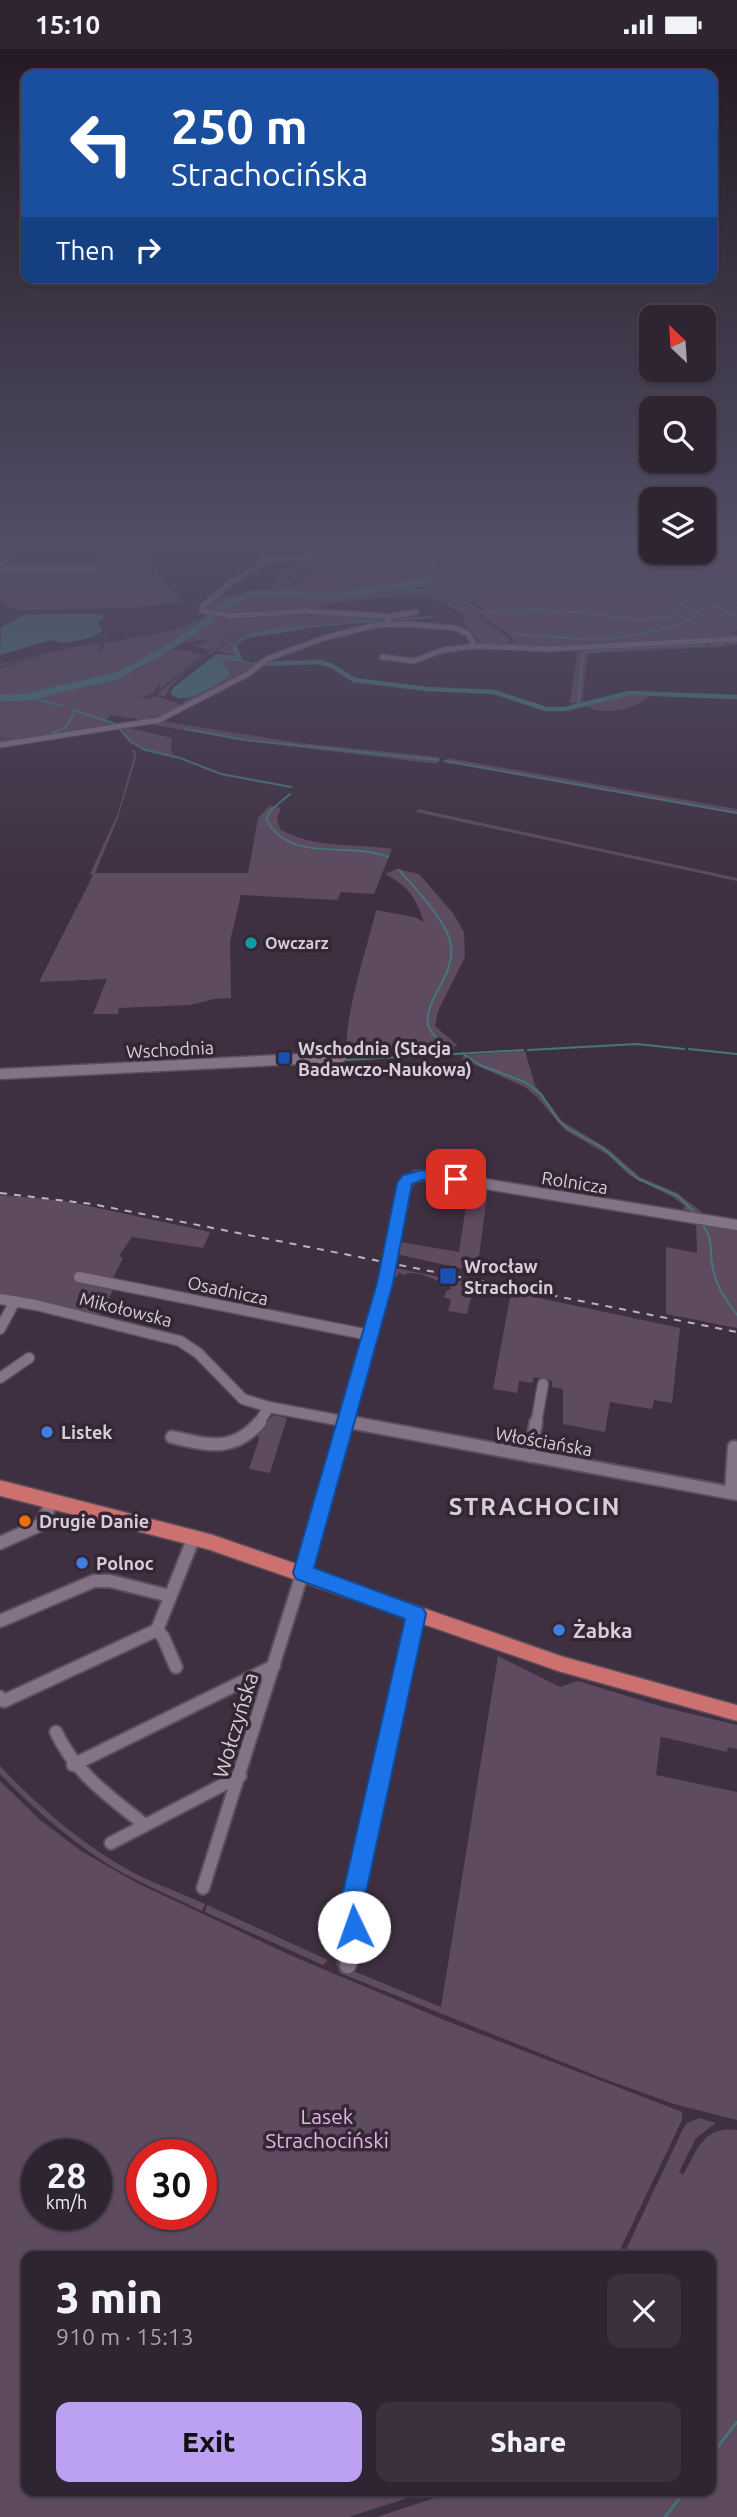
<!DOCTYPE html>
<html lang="en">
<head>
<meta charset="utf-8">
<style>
	body { margin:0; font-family:Ubuntu,sans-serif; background:#3b303d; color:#f1f3f6; height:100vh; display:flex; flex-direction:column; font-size:26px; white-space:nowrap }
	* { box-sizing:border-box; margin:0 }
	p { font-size:23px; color:#a7a4ab }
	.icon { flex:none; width:38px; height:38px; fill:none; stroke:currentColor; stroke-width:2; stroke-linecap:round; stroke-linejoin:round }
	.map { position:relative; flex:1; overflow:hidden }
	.side { position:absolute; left:21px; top:2202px; width:695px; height:245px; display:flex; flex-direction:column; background:#2f2431; border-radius:14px; box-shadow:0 2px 5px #0004,0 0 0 2px #4a414d }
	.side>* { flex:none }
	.top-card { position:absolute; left:21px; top:21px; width:696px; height:214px; border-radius:14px; box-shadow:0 2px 5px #0004,0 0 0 2px #4a414d; background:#1a4fa0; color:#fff; overflow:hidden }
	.needle { width:46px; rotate:335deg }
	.fabs { position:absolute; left:639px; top:256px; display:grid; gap:14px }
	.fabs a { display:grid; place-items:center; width:77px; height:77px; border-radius:14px; background:#2f2431; box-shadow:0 2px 5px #0004,0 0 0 2px #4a414d; font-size:35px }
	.speed { position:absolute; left:21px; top:2090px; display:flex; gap:14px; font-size:35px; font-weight:700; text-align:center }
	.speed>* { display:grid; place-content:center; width:91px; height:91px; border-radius:50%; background:#2f2431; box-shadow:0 2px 5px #0004,0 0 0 2px #4a414d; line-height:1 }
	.speed small { font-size:18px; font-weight:400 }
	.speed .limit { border:10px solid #d22; background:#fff; color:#111 }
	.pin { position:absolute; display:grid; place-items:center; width:60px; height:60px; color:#fff; margin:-30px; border-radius:14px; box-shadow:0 4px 10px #0006 }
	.me { position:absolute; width:77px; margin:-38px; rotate:357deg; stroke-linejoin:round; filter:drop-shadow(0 0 5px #0008) }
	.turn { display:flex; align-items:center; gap:24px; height:147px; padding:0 35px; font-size:32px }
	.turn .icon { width:91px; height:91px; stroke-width:2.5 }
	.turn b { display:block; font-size:49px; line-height:60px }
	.then { display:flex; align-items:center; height:66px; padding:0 35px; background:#0003; gap:14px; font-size:26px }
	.round { display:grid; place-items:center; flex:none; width:74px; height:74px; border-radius:14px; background:#3b303d }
	.summary { display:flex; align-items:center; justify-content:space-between; height:119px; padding:0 35px }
	h1 { font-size:42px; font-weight:800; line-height:52px }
	.button { display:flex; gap:14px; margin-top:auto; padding:14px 35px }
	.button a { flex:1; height:80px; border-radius:14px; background:#bca0f2; color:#111; font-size:28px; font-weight:800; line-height:80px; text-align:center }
	.button a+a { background:#3b303d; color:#f1f3f6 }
	.status { display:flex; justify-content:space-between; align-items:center; height:49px; padding:0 35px; background:#2f2431; direction:ltr }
	.status svg { height:19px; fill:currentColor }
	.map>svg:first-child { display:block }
	.green { fill:#5e4b5f; fill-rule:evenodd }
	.water { fill:#43787b }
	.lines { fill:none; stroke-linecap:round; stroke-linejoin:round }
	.stream-far1 { stroke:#43787b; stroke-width:2 }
	.stream { stroke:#43787b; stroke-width:2.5 }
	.canal { stroke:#43787b; stroke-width:4.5 }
	.river { stroke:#43787b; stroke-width:7 }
	.minor-far3-casing { stroke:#5b4f5c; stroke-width:7 }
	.minor-far2-casing { stroke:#5b4f5c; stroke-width:13 }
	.minor-far1-casing { stroke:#5b4f5c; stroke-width:16 }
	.minor-casing { stroke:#5b4f5c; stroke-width:19 }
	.major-casing { stroke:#5b4f5c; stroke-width:18 }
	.minor-far3 { stroke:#847286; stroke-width:5 }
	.minor-far2 { stroke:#847286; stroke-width:10 }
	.minor-far1 { stroke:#847286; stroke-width:12 }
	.minor { stroke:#847286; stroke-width:16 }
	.major { stroke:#cd7070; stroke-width:15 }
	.rail { stroke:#bdb3be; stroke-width:2; stroke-dasharray:7 7; stroke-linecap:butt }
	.route { fill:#1a73e8; stroke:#114b97; stroke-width:2 }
	.culture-dot { fill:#0f9aa8; stroke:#352636; stroke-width:2.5 }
	.transit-dot { fill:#1a4fb4; stroke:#352636; stroke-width:2.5 }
	.shop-dot { fill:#3f7fe0; stroke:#352636; stroke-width:2.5 }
	.food-dot { fill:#e8710a; stroke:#352636; stroke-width:2.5 }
	.labels { text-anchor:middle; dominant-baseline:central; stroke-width:7; stroke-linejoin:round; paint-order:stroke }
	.far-poi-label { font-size:16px; font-weight:bold; fill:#d8ced8; stroke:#352636; text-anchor:start }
	.poi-label { font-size:18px; font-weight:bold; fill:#d8ced8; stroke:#352636; text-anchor:start }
	.street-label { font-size:18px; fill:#d8ced8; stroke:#352636 }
	.near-poi-label { font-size:21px; font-weight:bold; fill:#d8ced8; stroke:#352636; text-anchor:start }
	.near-street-label { font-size:21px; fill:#d8ced8; stroke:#352636 }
	.near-park-label { font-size:21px; fill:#e3b4e7; stroke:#352636 }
	.district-label { font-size:24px; font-weight:bold; letter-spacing:2px; fill:#d8ced8; stroke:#352636 }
</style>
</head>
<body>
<div class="status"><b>15:10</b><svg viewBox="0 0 49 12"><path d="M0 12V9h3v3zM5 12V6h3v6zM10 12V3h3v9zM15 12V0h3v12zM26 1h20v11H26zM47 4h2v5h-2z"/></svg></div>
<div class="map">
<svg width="737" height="2468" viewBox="0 0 737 2468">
	<rect width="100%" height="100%" fill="#3f3041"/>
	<g class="green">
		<path d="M434 494 412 504 436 494H447C424 506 432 505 429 527L420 533 342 544 255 543 226 553 219 552 205 563 204 558 217 549 294 536 314 521 302 527 306 520 319 512 304 519 293 534 275 538 281 522 297 518 300 510 325 506 321 497H325L329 506 416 501Z"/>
		<path d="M457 494H651V502H704V494H737V581L731 585 737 586V589L570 598 506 596 515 592 506 582 482 568 485 567 482 565 477 567 511 591 504 596 480 595 468 580 463 569 465 567 447 555 421 546 331 554 320 559 334 562 316 561 317 556 313 561 218 565C244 530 305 548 341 547 372 546 400 538 431 542 454 545 468 564 491 563 465 550 440 539 410 538L432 530 435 521 434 505Z"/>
		<path d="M152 503C153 524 168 538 181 553L131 559 24 561 6 557 0 550V525L4 521 98 519 100 507Z"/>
		<path d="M310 564 303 573 315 564 380 570 266 581 233 594 236 607 217 602 238 586 257 579C238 583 167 630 166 648L157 645 228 588 247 579 231 585 210 601 192 597 207 594V590L180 594 218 567Z"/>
		<polygon points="211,565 141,613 115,626 19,647 0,648 0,619 46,606 0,617 0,615 102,592 106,588 109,589 93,596 102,596 96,603 102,600 109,603 103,598 106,594 175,581"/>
		<polygon points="737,591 737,595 718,598 588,604 582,653 570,654 577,604 581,601 523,603 704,595 708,598 709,595 724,593 728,596 728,593"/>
		<path d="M171 601H184L203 606 159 641 160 634 153 645 137 649 150 648 142 653 156 647 183 656 160 669 146 666 155 670 149 672 111 666 105 672 115 676 0 694V690L16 689H0V650C43 648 92 639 133 623 147 617 157 606 171 601Z"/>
		<polygon points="225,611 256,615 250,622 186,654 182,653 230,626 223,616"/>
		<path d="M629 646 648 647C637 660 600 668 586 657Z"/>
		<polygon points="160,672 300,694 439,708 437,715 247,692 149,675"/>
		<path d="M124 678 172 689 171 702 175 706C151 704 134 701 122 679Z"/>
		<path d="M132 701H135L136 709 118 769 95 824H248L258 769 270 756 281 759 277 769 280 780C312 800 356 794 392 800L374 845 341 843 337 851 241 846 230 892 231 949 214 950 190 956 119 959 118 965H93L107 930 39 933 93 826 90 825 118 764 134 707Z"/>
		<polygon points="448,709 737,760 737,765 443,713"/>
		<polygon points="418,760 737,829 737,832 416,763"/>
		<path d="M397 820 419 825 453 864 464 883 465 908 438 962 435 977 458 997 347 1003C343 971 368 896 376 861L414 868 424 873C415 847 409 838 385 825Z"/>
		<polygon points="525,1002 535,1036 562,1072 608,1100 640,1128 677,1144 703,1164 683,1161 685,1157 673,1148 629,1126 608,1106 565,1081 537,1048 525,1038 462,1010 464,1006"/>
		<polygon points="469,1137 488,1139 477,1223 396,1205 400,1193 459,1203"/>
		<polygon points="0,1146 65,1152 210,1183 203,1199 132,1188 119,1207 123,1209 110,1235 115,1237 100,1267 0,1246"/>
		<polygon points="696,1172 737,1179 737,1279 666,1265 666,1198 697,1204"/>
		<path d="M395 1219 474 1235 467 1265 448 1262 451 1251 444 1248 446 1242 451 1240 448 1234 442 1235 445 1231 442 1230 439 1232C429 1229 415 1220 404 1226L399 1223 397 1228 392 1227Z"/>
		<polygon points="511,1243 680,1279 672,1354 654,1351 652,1360 610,1353 605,1383 563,1375 563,1340 552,1338 552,1332 534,1328 532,1334 519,1332 517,1344 493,1340"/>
		<polygon points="273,1366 287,1369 270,1424 249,1420 259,1390 257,1385"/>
		<polygon points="498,1607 560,1638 578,1632 663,1658 737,1676 737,1700 728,1698 727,1703 662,1688 661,1686 656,1726 737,1743 737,2071 674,2055 602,2029 340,1924 336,1914 343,1897 351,1921 441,1958"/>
		<path d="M0 1717C41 1760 87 1800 140 1827 161 1837 183 1845 205 1855L202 1862C176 1849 149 1838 123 1824 77 1798 37 1763 0 1725Z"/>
		<path d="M0 1732 39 1770 81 1802 137 1834 292 1907 449 1973 682 2063V2071L617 2207H26V2441H432L349 2468H0ZM96 2105V2165H37V2105ZM201 2105V2165H142V2105Z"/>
		<polygon points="207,1856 328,1911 323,1916 205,1863"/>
		<path d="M699 2069 716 2074 696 2089 679 2123 683 2126C697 2102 703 2076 737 2081V2468H377L459 2441H710V2207H623L683 2080 687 2074Z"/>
	</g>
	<g class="water">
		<polygon points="91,564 105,567 98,574 103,581 91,589 64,594 51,591 0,606 1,578 24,566"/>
		<path d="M304 577 305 580 247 589 236 596 243 611 256 615 225 611 223 615 229 622 230 626C216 635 182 660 170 644L174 638 216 605 236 607 232 596C252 579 279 579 304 577Z"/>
	</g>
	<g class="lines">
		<g class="stream-far1">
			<polyline points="286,521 297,518"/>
			<polyline points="430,529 542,533"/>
			<polyline points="274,538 283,522"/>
			<polyline points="399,539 443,543 481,562 538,560 640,570 670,568 679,556 737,524"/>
			<polyline points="712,557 737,567"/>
			<polyline points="389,571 430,568"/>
			<polyline points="305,578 383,571"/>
			<path d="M512 585C580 590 623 597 689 571L692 565 711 557 737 553"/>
			<polyline points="730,594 737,593"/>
			<polyline points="482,595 491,593"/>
			<polyline points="711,596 724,595"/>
			<polyline points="626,599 704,596"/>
			<polyline points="27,648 62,657"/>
			<polyline points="578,657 583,604 619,600"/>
			<polyline points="73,661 116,675"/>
			<polyline points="119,679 131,693 145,701 180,709 221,725 291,738"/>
			<polyline points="185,680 245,691 439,711"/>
			<polyline points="52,684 65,679 75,663"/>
			<polyline points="445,712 737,764"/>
			<path d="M290 745 271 761 266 770C291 816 345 791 388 808"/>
			<path d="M399 821C415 839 448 873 451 897 457 937 394 972 453 999"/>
			<polyline points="689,1000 737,1005"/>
			<polyline points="528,1001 637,995 684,1000"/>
			<polyline points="350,1003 426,1000"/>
			<polyline points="462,1004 480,1016 525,1033 541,1045 558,1071 567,1079 603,1099 638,1130 678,1147 696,1165"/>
			<polyline points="421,1007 523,1001"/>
			<polyline points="345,1011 418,1007"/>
			<path d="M701 1173C714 1192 709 1195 712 1215 715 1236 725 1250 737 1266"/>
		</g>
		<g class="stream">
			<polyline points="710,2408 737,2373"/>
			<polyline points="665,2468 686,2441"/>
		</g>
		<polyline class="canal" points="255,615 319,613 332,617 354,631 427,640 494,643 546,660 565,660 629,644 737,648"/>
		<polyline class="river" points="0,649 27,648 119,626 171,597 208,572 219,558 251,545 342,546 428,532 433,525 430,507 453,494"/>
		<defs>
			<g id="minor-far3">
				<polyline points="266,494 262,497 260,516 229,535 202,558 202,562 231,567 306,562 384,567 389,574"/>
				<polyline points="303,494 309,508"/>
				<polyline points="11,498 149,496"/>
				<polyline points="373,505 415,501 430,494"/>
				<polyline points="262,511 373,505 366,494"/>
				<polyline points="1,520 97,520"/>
				<polyline points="0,522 13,494"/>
				<polyline points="386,568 416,563"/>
				<polyline points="382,608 414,612 443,601 475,597"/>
				<polyline points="0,696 159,671 248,625 267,610 324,589 376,576 407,575 455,579 468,585 475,597 549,600 737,590"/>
			</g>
			<g id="minor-far2">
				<polyline points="0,1025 341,1008"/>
				<polyline points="79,1228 369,1286"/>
				<polyline points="0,1250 36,1256 180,1292 198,1304 243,1350 269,1358 358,1375"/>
				<polyline points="0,1280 15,1252"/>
				<polyline points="0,1329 29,1309"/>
				<polyline points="258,1375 269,1358"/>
				<polyline points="345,1375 389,1219 405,1134 416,1127 430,1126 737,1176"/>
				<polyline points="536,1375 543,1335"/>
			</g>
			<g id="minor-far1">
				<polyline points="349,1373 737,1445"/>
				<path d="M172 1388C208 1396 233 1404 260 1373"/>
				<polyline points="530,1407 536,1373"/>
				<polyline points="731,1444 734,1398"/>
				<polyline points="0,1494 40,1476 53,1452"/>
				<polyline points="0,1572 94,1532 110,1532 170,1547"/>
				<polyline points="157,1581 194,1488"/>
				<polyline points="0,1648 4,1652 157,1581 163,1588 176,1618"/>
				<path d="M56 1683C75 1724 110 1748 145 1776"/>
				<polyline points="73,1716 274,1617"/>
				<polyline points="111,1794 240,1727"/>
				<polyline points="203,1839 304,1519 345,1373"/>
				<polyline points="350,1852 416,1565"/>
			</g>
			<g id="minor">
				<polyline points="351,1851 342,1859 336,1888 351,1893"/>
				<polyline points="348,1916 355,1873 349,1855"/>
			</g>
			<polyline id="major" points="0,1439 210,1493 561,1615 737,1664"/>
		</defs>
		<use href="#minor-far3" class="minor-far3-casing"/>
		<use href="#minor-far2" class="minor-far2-casing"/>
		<use href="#minor-far1" class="minor-far1-casing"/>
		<use href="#minor" class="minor-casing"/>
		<use href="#major" class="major-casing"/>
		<use href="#minor-far3" class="minor-far3"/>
		<use href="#minor-far2" class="minor-far2"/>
		<use href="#minor-far1" class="minor-far1"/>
		<use href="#minor" class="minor"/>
		<use href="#major" class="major"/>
		<polyline class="rail" points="0,1144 92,1155 737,1283"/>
	</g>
	<linearGradient id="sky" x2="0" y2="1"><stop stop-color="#231a24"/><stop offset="0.59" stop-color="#524e65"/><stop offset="1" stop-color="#524e65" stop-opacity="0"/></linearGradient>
	<rect width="737" height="839" fill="url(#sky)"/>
	<polygon class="route" points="422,1121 456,1125 463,1130 456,1135 422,1131 412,1135 393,1234 314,1519 423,1559 426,1565 367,1839 360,1854 366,1878 362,1886 354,1890 346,1886 338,1855 344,1839 405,1570 296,1530 293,1524 377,1234 397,1134 403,1126"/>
	<circle class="culture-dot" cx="251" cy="894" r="7"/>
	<g class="transit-dot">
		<rect x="277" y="1002" width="14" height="14" rx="3.5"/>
		<rect x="439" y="1218" width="18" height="18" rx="3.5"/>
	</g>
	<g class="shop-dot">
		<circle cx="47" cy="1383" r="7"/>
		<circle cx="82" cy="1514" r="7"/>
		<circle cx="559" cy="1581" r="7"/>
	</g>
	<circle class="food-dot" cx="25" cy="1472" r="7"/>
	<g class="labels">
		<g class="far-poi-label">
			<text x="265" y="894">Owczarz</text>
		</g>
		<g class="poi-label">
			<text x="298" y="999">Wschodnia (Stacja<tspan x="298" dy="21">Badawczo-Naukowa)</tspan></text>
			<text x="464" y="1217">Wrocław<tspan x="464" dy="21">Strachocin</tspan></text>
			<text x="61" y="1383">Listek</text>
			<text x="39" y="1472">Drugie Danie</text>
			<text x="96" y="1514">Polnoc</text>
		</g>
		<g class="street-label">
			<text transform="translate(170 1000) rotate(-3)">Wschodnia</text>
			<text transform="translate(575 1133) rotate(9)">Rolnicza</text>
			<text transform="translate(228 1241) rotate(12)">Osadnicza</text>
			<text transform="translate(126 1260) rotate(14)">Mikołowska</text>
			<text transform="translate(544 1392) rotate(10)">Włościańska</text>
		</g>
		<g class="near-poi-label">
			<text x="573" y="1581">Żabka</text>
		</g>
		<g class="near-street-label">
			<text transform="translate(235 1676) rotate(-73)">Wołczyńska</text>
		</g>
		<g class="near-park-label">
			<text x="327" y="2067">Lasek<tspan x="327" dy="24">Strachociński</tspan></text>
		</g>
		<g class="district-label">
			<text x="535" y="1457">STRACHOCIN</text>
		</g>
	</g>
</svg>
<div class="fabs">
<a><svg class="needle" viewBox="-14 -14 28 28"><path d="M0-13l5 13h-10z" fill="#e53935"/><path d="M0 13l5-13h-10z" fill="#a7a4ab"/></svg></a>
<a><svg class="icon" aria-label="search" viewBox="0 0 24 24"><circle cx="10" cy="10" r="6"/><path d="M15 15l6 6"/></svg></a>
<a><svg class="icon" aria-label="layers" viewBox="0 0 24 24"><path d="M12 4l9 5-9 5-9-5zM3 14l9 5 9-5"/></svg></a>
</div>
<div class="speed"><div>28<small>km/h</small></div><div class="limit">30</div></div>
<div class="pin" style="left:456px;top:1130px;background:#d93025"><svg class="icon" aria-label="arrive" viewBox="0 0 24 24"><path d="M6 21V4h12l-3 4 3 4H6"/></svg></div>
<svg class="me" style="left:354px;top:1878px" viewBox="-20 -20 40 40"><circle r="19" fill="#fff"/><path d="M0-13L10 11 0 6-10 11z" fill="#1a73e8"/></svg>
<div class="top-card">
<div class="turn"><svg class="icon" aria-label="left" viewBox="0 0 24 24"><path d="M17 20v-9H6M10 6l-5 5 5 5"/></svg><div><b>250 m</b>Strachocińska</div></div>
<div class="then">Then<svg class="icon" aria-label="right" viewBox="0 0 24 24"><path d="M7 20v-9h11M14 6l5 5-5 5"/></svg></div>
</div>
<section class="side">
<div class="summary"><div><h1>3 min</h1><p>910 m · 15:13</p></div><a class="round"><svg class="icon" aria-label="close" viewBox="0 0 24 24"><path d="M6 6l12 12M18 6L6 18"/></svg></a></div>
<div class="button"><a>Exit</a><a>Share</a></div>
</section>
</div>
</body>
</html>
